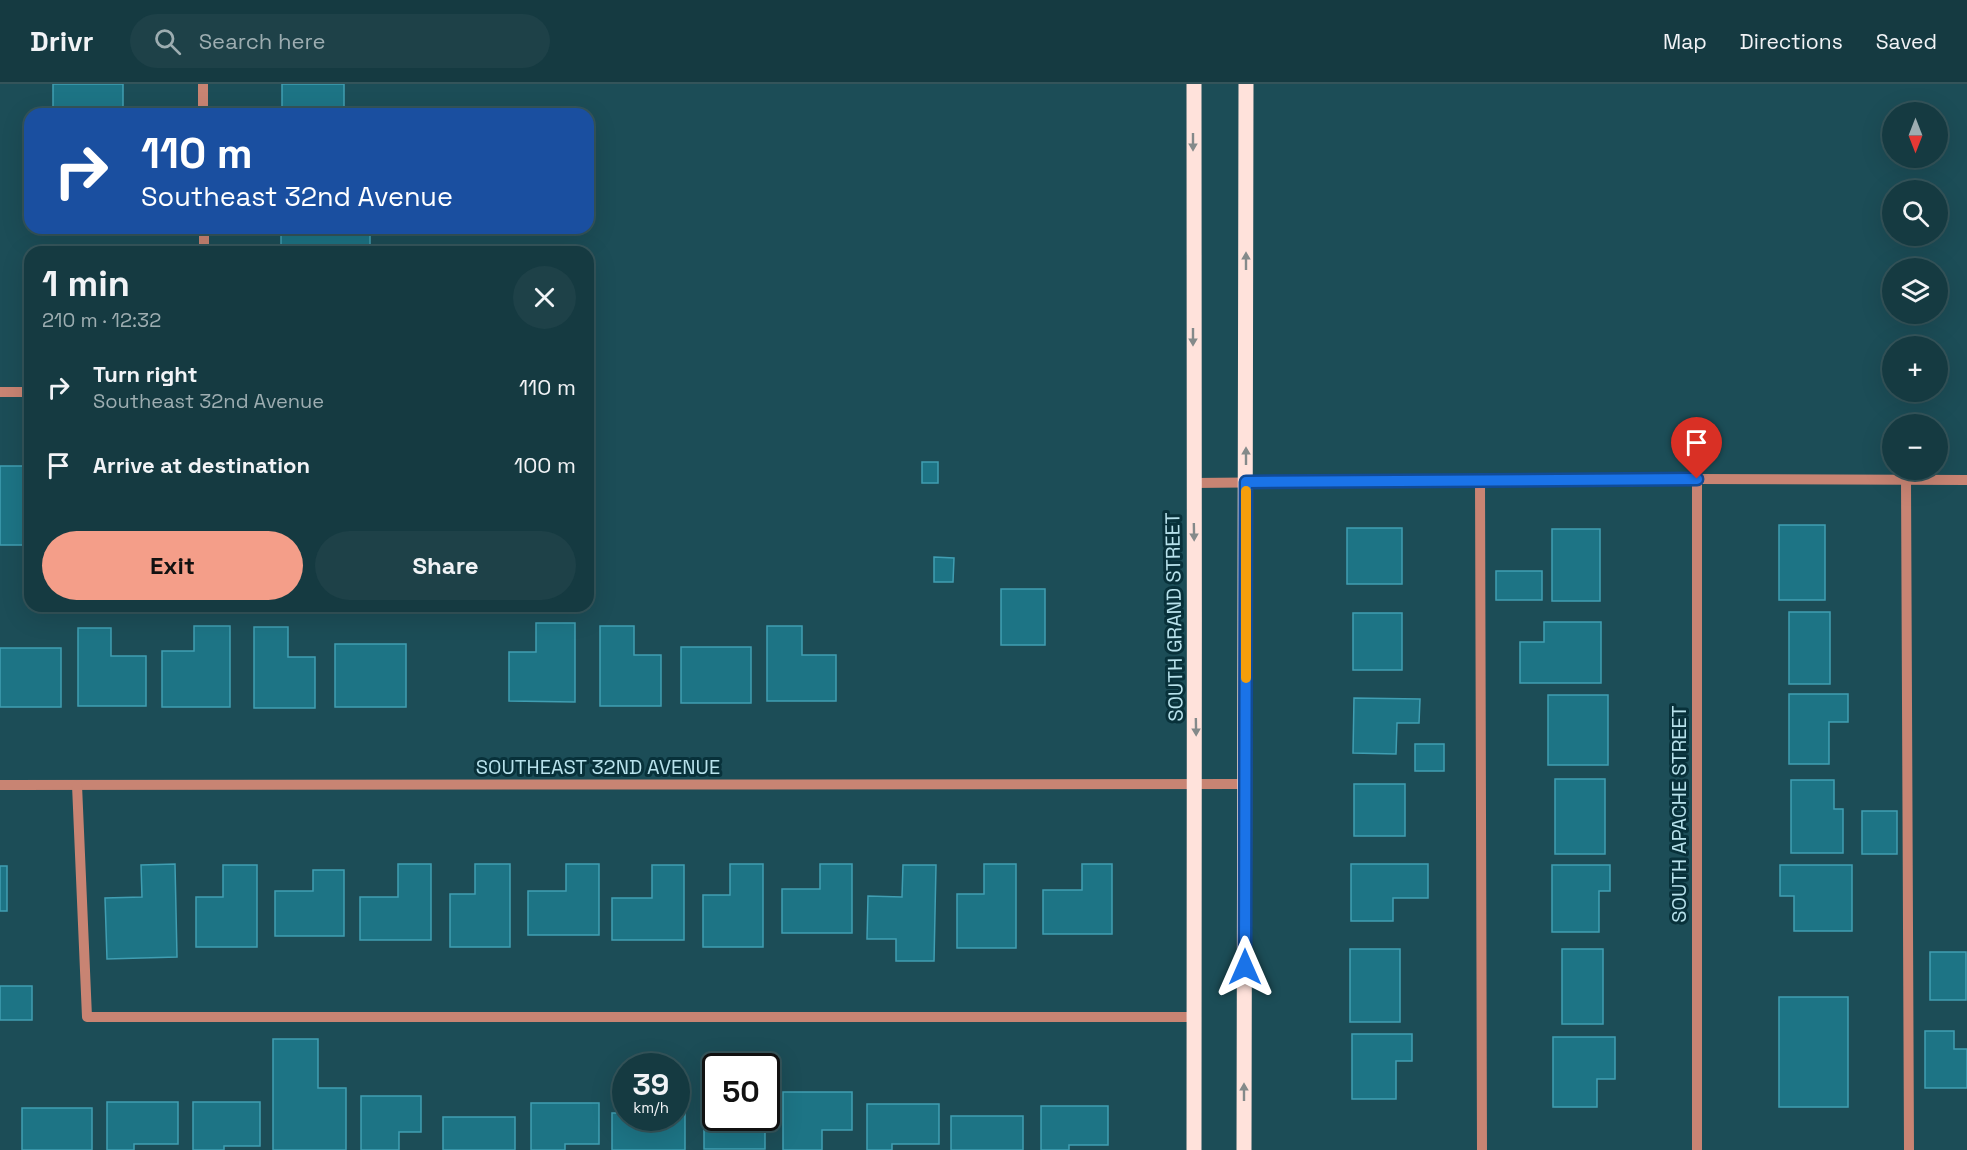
<!DOCTYPE html>
<html lang="en">
<head>
<meta charset="utf-8">
<style>
	body { margin:0; font-family:"Space Grotesk",sans-serif; background:#1e4148; color:#f1f3f6; height:100vh; display:flex; flex-direction:column; font-size:22px; white-space:nowrap }
	* { box-sizing:border-box; margin:0 }
	p { font-size:20px; color:#9dadb1 }
	.icon { flex:none; width:33px; height:33px; fill:none; stroke:currentColor; stroke-width:2; stroke-linecap:round; stroke-linejoin:round }
	.map { position:relative; flex:1; overflow:hidden }
	.details { position:absolute; left:24px; top:162px; width:570px; height:366px; display:flex; flex-direction:column; background:#153a41; border-radius:18px; box-shadow:0 6px 24px #0002,0 0 0 2px #34545a }
	.details>* { flex:none }
	.guide { position:absolute; left:24px; top:24px; width:570px; height:126px; border-radius:18px; box-shadow:0 6px 24px #0002,0 0 0 2px #34545a; background:#1a4fa0; color:#fff; overflow:hidden }
	.needle { width:39px; rotate:180deg }
	.buttons { position:absolute; left:1882px; top:18px; display:grid; gap:12px }
	.buttons a { display:grid; place-items:center; width:66px; height:66px; border-radius:50%; background:#153a41; box-shadow:0 6px 24px #0002,0 0 0 2px #34545a; font-size:30px }
	.speed { position:absolute; left:612px; top:969px; display:flex; gap:12px; font-size:30px; font-weight:700; text-align:center }
	.speed>* { display:grid; place-content:center; width:78px; height:78px; border-radius:50%; background:#153a41; box-shadow:0 6px 24px #0002,0 0 0 2px #34545a; line-height:1 }
	.speed small { font-size:15px; font-weight:400 }
	.speed .limit { border:3px solid #111; border-radius:9px; background:#fff; color:#111 }
	.pin { position:absolute; display:grid; place-items:center; width:51px; height:51px; color:#fff; margin:-62px -26px; border-radius:50% 50% 50% 0; rotate:-45deg; box-shadow:0 0 6px #0007 }
	.pin .icon { rotate:45deg }
	.me { position:absolute; width:66px; margin:-33px; rotate:0deg; stroke-linejoin:round; filter:drop-shadow(0 0 4px #0008) }
	.turn { display:flex; align-items:center; gap:21px; height:126px; padding:0 18px; font-size:27px }
	.turn .icon { width:78px; height:78px; stroke-width:2.5 }
	.turn b { display:block; font-size:42px; line-height:51px }
	.round { display:grid; place-items:center; flex:none; width:63px; height:63px; border-radius:32px; background:#1e4148 }
	.overview { display:flex; align-items:center; justify-content:space-between; height:102px; padding:0 18px }
	h1 { font-size:36px; font-weight:700; line-height:45px }
	.primary-button { display:flex; gap:12px; margin-top:auto; padding:12px 18px }
	.primary-button a { flex:1; height:69px; border-radius:36px; background:#f49e89; color:#111; font-size:24px; font-weight:700; line-height:69px; text-align:center }
	.primary-button a+a { background:#1e4148; color:#f1f3f6 }
	ul { padding:0; list-style:none }
	li { display:flex; align-items:center; gap:18px; height:78px; padding:0 18px }
	li div { flex:1 }
	li b { display:block; font-size:22px }
	li em { font-style:normal }
	header { display:flex; align-items:center; gap:36px; box-sizing:border-box; height:84px; padding:0 30px; background:#153a41; border-bottom:2px solid #34545a }
	header strong { font-size:28px }
	nav { display:flex; gap:33px; margin-inline-start:auto; font-size:21px }
	.search { width:420px; height:54px; background:#1e4148; display:flex; align-items:center; gap:15px; box-sizing:border-box; padding:0 21px; border-radius:33px; color:#9dadb1; font-size:22px }
	.map>svg:first-child { display:block }
	.building { fill:#1d7485; stroke:#409eb2; stroke-width:1.5 }
	.lines { fill:none; stroke-linecap:round; stroke-linejoin:round }
	.minor { stroke:#c88473; stroke-width:10 }
	.major { stroke:#ffe2db; stroke-width:15 }
	.oneway { fill:#848a8a }
	.route-casing { stroke:#114b97; stroke-width:15 }
	.route { stroke:#1a73e8; stroke-width:10 }
	.slow { stroke:#f59e0b; stroke-width:10 }
	.labels { text-anchor:middle; dominant-baseline:central; stroke-width:6; stroke-linejoin:round; paint-order:stroke }
	.street-label { font-size:20px; fill:#b8e2ec; stroke:#08313a }
</style>
</head>
<body>
<header>
<strong>Drivr</strong>
<div class="search"><svg class="icon" aria-label="search" viewBox="0 0 24 24"><circle cx="10" cy="10" r="6"/><path d="M15 15l6 6"/></svg>Search here</div>
<nav><a>Map</a><a>Directions</a><a>Saved</a></nav>
</header>
<div class="map">
<svg width="1967" height="1066" viewBox="0 0 1967 1066">
	<rect width="100%" height="100%" fill="#1c4d57"/>
	<g class="building">
		<rect x="53" y="0" width="70" height="30"/>
		<rect x="282" y="0" width="62" height="28"/>
		<rect x="281" y="144" width="89" height="24"/>
		<rect x="47" y="165" width="82" height="3"/>
		<rect x="922" y="378" width="16" height="21"/>
		<rect x="0" y="382" width="30" height="79"/>
		<rect x="1779" y="441" width="46" height="75"/>
		<rect x="1347" y="444" width="55" height="56"/>
		<rect x="1552" y="445" width="48" height="72"/>
		<polygon points="934,473 954,474 953,498 934,498"/>
		<rect x="1496" y="487" width="46" height="29"/>
		<rect x="1001" y="505" width="44" height="56"/>
		<rect x="1789" y="528" width="41" height="72"/>
		<rect x="1353" y="529" width="49" height="57"/>
		<polygon points="1544,538 1601,538 1601,599 1520,599 1520,558 1544,558"/>
		<polygon points="536,539 575,539 575,618 509,617 509,568 536,568"/>
		<polygon points="194,542 230,542 230,623 162,623 162,567 194,567"/>
		<polygon points="600,542 634,542 634,571 661,571 661,622 600,622"/>
		<polygon points="767,542 802,542 802,571 836,571 836,617 767,617"/>
		<polygon points="254,543 288,543 288,573 315,573 315,624 254,624"/>
		<polygon points="78,544 111,544 111,572 146,572 146,622 78,622"/>
		<rect x="335" y="560" width="71" height="63"/>
		<rect x="681" y="563" width="70" height="56"/>
		<rect x="0" y="564" width="61" height="59"/>
		<polygon points="1789,610 1848,610 1848,638 1829,638 1829,680 1789,680"/>
		<rect x="1548" y="611" width="60" height="70"/>
		<polygon points="1354,614 1420,615 1419,639 1397,639 1396,670 1353,669"/>
		<rect x="1415" y="660" width="29" height="27"/>
		<rect x="1555" y="695" width="50" height="75"/>
		<polygon points="1791,696 1834,696 1834,725 1843,725 1843,769 1791,769"/>
		<rect x="1354" y="700" width="51" height="52"/>
		<rect x="1862" y="727" width="35" height="43"/>
		<polygon points="175,780 177,873 107,875 105,814 142,813 141,781"/>
		<polygon points="398,780 431,780 431,856 360,856 360,813 398,813"/>
		<polygon points="475,780 510,780 510,863 450,863 450,810 475,810"/>
		<polygon points="566,780 599,780 599,851 528,851 528,807 566,807"/>
		<polygon points="730,780 763,780 763,863 703,863 703,811 730,811"/>
		<polygon points="820,780 852,780 852,849 782,849 782,805 820,805"/>
		<polygon points="984,780 1016,780 1016,864 957,864 957,810 984,810"/>
		<polygon points="1082,780 1112,780 1112,850 1043,850 1043,806 1082,806"/>
		<polygon points="1351,780 1428,780 1428,814 1393,814 1393,837 1351,837"/>
		<polygon points="223,781 257,781 257,863 196,863 196,813 223,813"/>
		<polygon points="652,781 684,781 684,856 612,856 612,814 652,814"/>
		<polygon points="903,781 936,781 934,877 896,877 896,855 867,855 868,812 902,813"/>
		<polygon points="1552,781 1610,781 1610,807 1599,807 1599,848 1552,848"/>
		<polygon points="1780,781 1852,781 1852,847 1794,847 1794,812 1780,812"/>
		<rect x="0" y="782" width="7" height="45"/>
		<polygon points="313,786 344,786 344,852 275,852 275,807 313,807"/>
		<rect x="1350" y="865" width="50" height="73"/>
		<rect x="1562" y="865" width="41" height="75"/>
		<rect x="1930" y="868" width="36" height="48"/>
		<rect x="0" y="902" width="32" height="34"/>
		<rect x="1779" y="913" width="69" height="110"/>
		<polygon points="1925,947 1954,947 1954,965 1967,965 1967,1004 1925,1004"/>
		<polygon points="1352,950 1412,950 1412,977 1396,977 1396,1015 1352,1015"/>
		<polygon points="1553,953 1615,953 1615,995 1597,995 1597,1023 1553,1023"/>
		<polygon points="273,955 318,955 318,1004 346,1004 346,1066 273,1066"/>
		<polygon points="704,990 716,990 716,1034 765,1034 765,1065 704,1065"/>
		<polygon points="783,1008 852,1008 852,1046 822,1046 822,1066 783,1066"/>
		<polygon points="361,1012 421,1012 421,1048 399,1048 399,1066 361,1066"/>
		<polygon points="107,1018 178,1018 178,1060 134,1060 134,1066 107,1066"/>
		<polygon points="193,1018 260,1018 260,1062 224,1062 224,1066 193,1066"/>
		<polygon points="531,1019 599,1019 599,1060 565,1060 565,1066 531,1066"/>
		<polygon points="867,1020 939,1020 939,1060 892,1060 892,1066 867,1066"/>
		<polygon points="1041,1022 1108,1022 1108,1061 1069,1061 1069,1066 1041,1066"/>
		<rect x="22" y="1024" width="70" height="42"/>
		<polygon points="612,1029 626,1029 626,1034 676,1034 676,1029 685,1029 685,1066 612,1066"/>
		<rect x="951" y="1032" width="72" height="34"/>
		<rect x="443" y="1033" width="72" height="33"/>
	</g>
	<g class="lines">
		<g class="minor">
			<polyline points="203,0 203,30"/>
			<polyline points="204,144 204,168"/>
			<polyline points="0,308 30,308"/>
			<polyline points="1697,395 1697,1066"/>
			<polyline points="1906,395 1909,1066"/>
			<polyline points="1480,396 1482,1066"/>
			<polyline points="1193,399 1697,395 1967,396"/>
			<polyline points="0,701 1245,700"/>
			<polyline points="77,701 87,933 1195,933"/>
		</g>
		<g class="major">
			<path d="M1194 0C1193 355 1196 711 1194 1066"/>
			<polyline points="1244,1066 1246,0"/>
		</g>
	</g>
	<defs><path id="oneway-solid" d="M-6-.8H1V-3.2L6.5 0L1 3.2V.8H-6Z" transform="scale(1.5)"/></defs>
	<g class="oneway">
		<use href="#oneway-solid" transform="translate(1193 58) rotate(90)"/>
		<use href="#oneway-solid" transform="translate(1246 177) rotate(-90)"/>
		<use href="#oneway-solid" transform="translate(1193 253) rotate(90)"/>
		<use href="#oneway-solid" transform="translate(1246 372) rotate(-90)"/>
		<use href="#oneway-solid" transform="translate(1194 448) rotate(89)"/>
		<use href="#oneway-solid" transform="translate(1196 643) rotate(89)"/>
		<use href="#oneway-solid" transform="translate(1244 1008) rotate(-90)"/>
	</g>
	<g class="lines">
		<defs>
			<polyline id="route" points="1245,883 1246,398 1697,395"/>
		</defs>
		<use href="#route" class="route-casing"/>
		<use href="#route" class="route"/>
		<polyline class="slow" points="1246,594 1246,407"/>
	</g>
	<g class="labels">
		<g class="street-label">
			<text transform="translate(1174 533) rotate(-91)">SOUTH GRAND STREET</text>
			<text x="598" y="683">SOUTHEAST 32ND AVENUE</text>
			<text transform="translate(1679 730) rotate(-90)">SOUTH APACHE STREET</text>
		</g>
	</g>
</svg>
<div class="buttons">
<a><svg class="needle" viewBox="-14 -14 28 28"><path d="M0-13l5 13h-10z" fill="#e53935"/><path d="M0 13l5-13h-10z" fill="#9dadb1"/></svg></a>
<a><svg class="icon" aria-label="search" viewBox="0 0 24 24"><circle cx="10" cy="10" r="6"/><path d="M15 15l6 6"/></svg></a>
<a><svg class="icon" aria-label="layers" viewBox="0 0 24 24"><path d="M12 4l9 5-9 5-9-5zM3 14l9 5 9-5"/></svg></a>
<a>+</a>
<a>−</a>
</div>
<div class="speed"><div>39<small>km/h</small></div><div class="limit">50</div></div>
<div class="pin" style="left:1697px;top:395px;background:#d93025"><svg class="icon" aria-label="arrive" viewBox="0 0 24 24"><path d="M6 21V4h12l-3 4 3 4H6"/></svg></div>
<svg class="me" style="left:1245px;top:883px" viewBox="-20 -20 40 40"><path d="M0-17L14 15 0 8-14 15z" fill="#1a73e8" stroke="#fff" stroke-width="4"/></svg>
<div class="guide">
<div class="turn"><svg class="icon" aria-label="right" viewBox="0 0 24 24"><path d="M7 20v-9h11M14 6l5 5-5 5"/></svg><div><b>110 m</b>Southeast 32nd Avenue</div></div>
</div>
<section class="details">
<div class="overview"><div><h1>1 min</h1><p>210 m · 12:32</p></div><a class="round"><svg class="icon" aria-label="close" viewBox="0 0 24 24"><path d="M6 6l12 12M18 6L6 18"/></svg></a></div>
<ul>
<li><svg class="icon" aria-label="right" viewBox="0 0 24 24"><path d="M7 20v-9h11M14 6l5 5-5 5"/></svg><div><b>Turn right</b><p>Southeast 32nd Avenue</p></div><em>110 m</em></li>
<li><svg class="icon" aria-label="arrive" viewBox="0 0 24 24"><path d="M6 21V4h12l-3 4 3 4H6"/></svg><div><b>Arrive at destination</b></div><em>100 m</em></li>
</ul>
<div class="primary-button"><a>Exit</a><a>Share</a></div>
</section>
</div>
</body>
</html>
